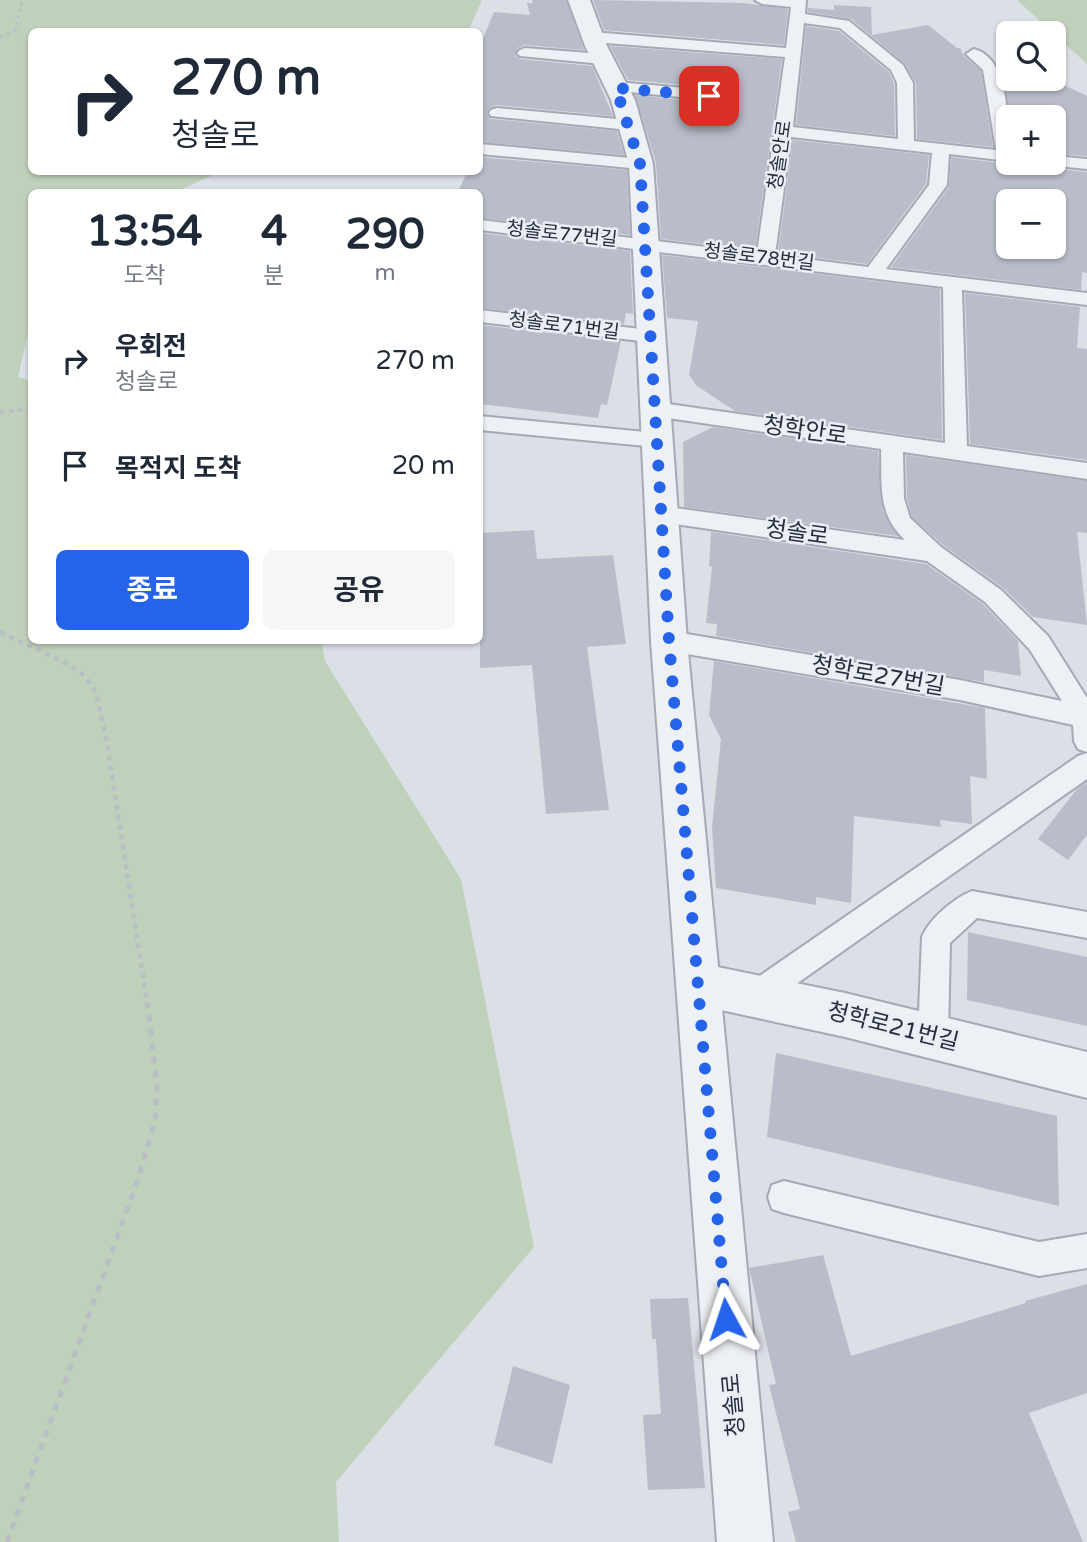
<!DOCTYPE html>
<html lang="ko">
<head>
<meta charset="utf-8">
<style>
	body { margin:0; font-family:"Varela Round","Noto Sans KR",sans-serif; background:#f6f6f7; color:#1f2937; height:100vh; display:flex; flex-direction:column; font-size:26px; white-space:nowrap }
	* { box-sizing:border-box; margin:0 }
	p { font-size:23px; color:#747a83 }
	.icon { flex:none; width:38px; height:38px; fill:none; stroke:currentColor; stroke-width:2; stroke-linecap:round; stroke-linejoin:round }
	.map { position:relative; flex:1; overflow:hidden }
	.drawer { position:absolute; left:28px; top:189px; width:455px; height:455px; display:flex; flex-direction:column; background:#fff; border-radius:10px; box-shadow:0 2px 5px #0004 }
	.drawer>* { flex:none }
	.guide { position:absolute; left:28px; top:28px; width:455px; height:147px; border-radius:10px; box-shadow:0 2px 5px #0004; background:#fff; color:#1f2937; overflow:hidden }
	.controls { position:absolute; left:996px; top:21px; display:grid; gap:14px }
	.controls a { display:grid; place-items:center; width:70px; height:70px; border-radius:10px; background:#fff; box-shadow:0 2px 5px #0004; font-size:35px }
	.pin { position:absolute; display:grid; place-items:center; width:60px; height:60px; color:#fff; margin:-30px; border-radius:14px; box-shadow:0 4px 10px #0006 }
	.me { position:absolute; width:77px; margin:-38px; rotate:355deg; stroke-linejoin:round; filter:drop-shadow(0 0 5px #0008) }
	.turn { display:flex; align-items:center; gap:24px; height:147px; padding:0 28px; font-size:32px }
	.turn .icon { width:91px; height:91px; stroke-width:2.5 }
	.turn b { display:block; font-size:49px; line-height:60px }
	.eta { display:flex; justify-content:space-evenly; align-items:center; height:119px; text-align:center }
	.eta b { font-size:42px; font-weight:700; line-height:49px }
	.primary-button { display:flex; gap:14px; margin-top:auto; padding:14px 28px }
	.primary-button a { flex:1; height:80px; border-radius:10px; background:#2563eb; color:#fff; font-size:28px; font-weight:700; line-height:80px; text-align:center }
	.primary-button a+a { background:#f6f6f7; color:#1f2937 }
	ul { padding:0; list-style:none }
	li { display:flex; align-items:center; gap:21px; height:105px; padding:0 28px }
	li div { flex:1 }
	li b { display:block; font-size:26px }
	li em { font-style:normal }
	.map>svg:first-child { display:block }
	.green { fill:#c0d1bb }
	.building { fill:#b8bdc9; fill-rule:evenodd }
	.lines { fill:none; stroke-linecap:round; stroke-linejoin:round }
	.service-casing { stroke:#a4a9b3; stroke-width:4 }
	.minor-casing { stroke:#a4a9b3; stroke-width:4 }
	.tertiary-casing { stroke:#a4a9b3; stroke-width:4 }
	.path-far3 { stroke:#b9bdc5; stroke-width:2.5; stroke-dasharray:3.5 3.5; stroke-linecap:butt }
	.path-far2 { stroke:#b9bdc5; stroke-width:3.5; stroke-dasharray:4.5 4.5; stroke-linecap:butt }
	.path-far1 { stroke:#b9bdc5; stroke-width:4.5; stroke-dasharray:5 5; stroke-linecap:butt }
	.path { stroke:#b9bdc5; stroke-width:5; stroke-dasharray:7 7; stroke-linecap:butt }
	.service { fill:#edf0f5; fill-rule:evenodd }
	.minor { fill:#edf0f5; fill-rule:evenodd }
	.tertiary { fill:#edf0f5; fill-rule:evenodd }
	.route { stroke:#2563eb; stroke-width:12; stroke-dasharray:0 21.6 }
	.labels { text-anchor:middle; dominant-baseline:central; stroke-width:5; stroke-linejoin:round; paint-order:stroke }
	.far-street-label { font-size:19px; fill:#242c3d; stroke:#eaeef4 }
	.street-label { font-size:23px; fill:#242c3d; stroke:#eaeef4 }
</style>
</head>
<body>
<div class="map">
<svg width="1087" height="1542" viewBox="0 0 1087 1542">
	<rect width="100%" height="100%" fill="#dbdfe6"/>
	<g class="green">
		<polygon points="0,0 482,0 469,29 466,31 32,32 32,172 220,172 175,192 32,192 31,320 18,377 31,381 32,640 321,641 325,661 461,879 534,1247 336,1482 339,1542 0,1542"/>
		<polygon points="1017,0 1087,0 1087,64"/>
	</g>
	<g class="building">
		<polygon points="532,0 566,0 584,50 525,45 518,48 515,55 520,59 592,66 613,116 497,105 489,109 487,114 491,119 617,131 624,155 480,142 480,46 494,12 530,15 527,3 533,3"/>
		<polygon points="593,0 743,3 788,9 784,45 604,30"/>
		<polygon points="834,5 871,7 872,35 928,25 957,48 960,48 964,56 981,71 993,147 917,139 916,83 905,64 851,19 808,12 808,8 834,10"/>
		<polygon points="806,26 839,31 889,72 894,84 895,136 796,125"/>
		<polygon points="610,46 782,59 755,250 661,239 656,163 635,95 709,103 719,94 709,87 628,80"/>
		<polygon points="1004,79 1051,79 1087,96 1087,156 1054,154 1054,117 1010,117"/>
		<polygon points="793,140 929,155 926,184 867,264 778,253"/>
		<polygon points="480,157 627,170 630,235 480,218 480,192 458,192 467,172 480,172"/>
		<path d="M951 157 1008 164 1044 163 1048 168 1087 172V273L1082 272 1081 290 891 267 949 187ZM1008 201H1054V247H1008Z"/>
		<polygon points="480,233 630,251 633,314 626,313 624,324 480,308"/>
		<polygon points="662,255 940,289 942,440 735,411 697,386 689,375 698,321 667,318"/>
		<polygon points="965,293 1080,307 1077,348 1087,349 1087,460 970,444"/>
		<polygon points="480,325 621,341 607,405 601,404 598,418 480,404"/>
		<polygon points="713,427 878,451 883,510 898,536 684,507 683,442"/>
		<polygon points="906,455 1087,481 1087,533 1077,532 1087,625 1033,617 1003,588 943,545 912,517 907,498"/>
		<polygon points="534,530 537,559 613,555 626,644 587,647 609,810 546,814 532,665 480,668 480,533"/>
		<polygon points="711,532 926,564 983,604 1018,641 1021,676 984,670 984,682 716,636 717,624 706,623 712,567 709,566"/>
		<polygon points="714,661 985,708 987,779 970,776 972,824 940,820 941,827 854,816 851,903 816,897 816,905 716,888 712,827 721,739 709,715"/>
		<polygon points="1087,782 1087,835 1068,860 1038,839 1077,789"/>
		<polygon points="968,932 1087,957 1087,1026 967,1000"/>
		<polygon points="776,1053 1057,1116 1059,1206 767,1137"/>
		<polygon points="823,1255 851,1356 1026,1303 1025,1301 1087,1284 1087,1393 1029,1413 1083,1542 796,1542 788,1512 800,1509 769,1385 776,1384 749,1268"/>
		<polygon points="688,1298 705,1488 648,1490 643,1415 661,1414 656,1339 652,1339 650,1299"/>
		<polygon points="513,1366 570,1385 552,1464 494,1445"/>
	</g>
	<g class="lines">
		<defs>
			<g id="service">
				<path d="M755 0H806L805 14 849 21 903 65 913 83 914 141 996 150 983 70 966 54 974 49C1012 59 1008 130 1008 161L949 154 947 185 886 269 1087 293V305L962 290 967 446 1087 463V479L903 452 904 498 910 518 941 547 1001 590 1048 636 1087 698V752L1078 749 1074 741 1073 725 960 700 669 651 660 648 657 641 660 634 669 631 960 680 1062 701 1030 650 985 602 927 561 661 522 653 520 650 514 653 508 661 506 905 540C877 514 882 485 881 449L654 416 647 414 644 409 647 404 654 402 945 443 943 287 480 230V220L757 253 785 57 593 42 585 37 593 32 786 48 791 7 762 4ZM804 23 840 28 891 70 897 83 898 139 793 127ZM791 137 932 153 929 185 868 267 775 255Z"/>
				<polygon points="525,48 602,54 610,59 602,64 520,56 517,53 520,50"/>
				<polygon points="616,82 709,90 717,95 709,100 610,90 608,87 610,84"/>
				<polygon points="497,108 629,120 637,125 629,130 491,116 489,113 491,110"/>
				<polygon points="480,144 641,159 649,164 641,169 480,154"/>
				<polygon points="1054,156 1087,159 1087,169 1048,165 1047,163 1054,163"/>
				<polygon points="480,310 649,330 656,332 659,336 656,340 649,342 480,322"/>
				<polygon points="480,416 656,433 663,435 667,440 663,445 656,447 480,430"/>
				<polygon points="1087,753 1087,779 765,1006 755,1011 745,1006 740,996 745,986 1078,756"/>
				<path d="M972 891 1087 912V938L977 918 950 943 948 1037 944 1048 933 1052 922 1048 918 1037 922 937C929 919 954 898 972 891Z"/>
				<polygon points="784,1181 1039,1242 1087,1234 1087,1268 1039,1276 784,1213 772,1209 768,1197 772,1185"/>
			</g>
			<polygon id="minor" points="698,963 845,993 1087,1052 1087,1098 845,1037 698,1005 683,999 676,984 683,969"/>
			<polygon id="tertiary" points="568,0 590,0 607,46 635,100 653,164 687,641 773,1542 717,1542 651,641 629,164 611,100 585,46"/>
		</defs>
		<use href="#service" class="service-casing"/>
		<use href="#minor" class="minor-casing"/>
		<use href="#tertiary" class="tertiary-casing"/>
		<polyline class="path-far3" points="0,37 15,30 22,0"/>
		<polyline class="path-far2" points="0,412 32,409"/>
		<polyline class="path-far1" points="0,632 68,664 85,676 96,693 107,743 148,1009"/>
		<polyline class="path" points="7,1542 137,1182 155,1121 157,1086 148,1007"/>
		<use href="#service" class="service"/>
		<use href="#minor" class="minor"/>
		<use href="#tertiary" class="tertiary"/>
	</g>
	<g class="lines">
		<polyline class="route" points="709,96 616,88 640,164 669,641 726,1319"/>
	</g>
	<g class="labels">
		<g class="far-street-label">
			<text transform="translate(780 155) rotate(-82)">청솔안로</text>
			<text transform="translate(562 234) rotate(6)">청솔로77번길</text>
			<text transform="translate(759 257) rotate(7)">청솔로78번길</text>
			<text transform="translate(564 326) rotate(7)">청솔로71번길</text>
		</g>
		<g class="street-label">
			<text transform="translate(805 431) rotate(8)">청학안로</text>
			<text transform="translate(797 533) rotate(8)">청솔로</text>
			<text transform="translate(878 676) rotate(10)">청학로27번길</text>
			<text transform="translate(893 1027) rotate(14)">청학로21번길</text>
			<text transform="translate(734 1405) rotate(-95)">청솔로</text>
		</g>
	</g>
</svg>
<div class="controls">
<a><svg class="icon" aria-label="search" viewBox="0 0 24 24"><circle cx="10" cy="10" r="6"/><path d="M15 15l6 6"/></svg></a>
<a>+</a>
<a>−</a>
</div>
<div class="pin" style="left:709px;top:96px;background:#d93025"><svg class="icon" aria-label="arrive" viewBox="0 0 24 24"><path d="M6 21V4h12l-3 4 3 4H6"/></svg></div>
<svg class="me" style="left:726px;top:1319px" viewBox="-20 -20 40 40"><path d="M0-17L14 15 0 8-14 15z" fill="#2563eb" stroke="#fff" stroke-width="4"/></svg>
<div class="guide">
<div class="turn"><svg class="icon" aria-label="right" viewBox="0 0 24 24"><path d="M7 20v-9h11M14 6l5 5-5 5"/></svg><div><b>270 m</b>청솔로</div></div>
</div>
<section class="drawer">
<div class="eta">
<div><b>13:54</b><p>도착</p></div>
<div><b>4</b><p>분</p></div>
<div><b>290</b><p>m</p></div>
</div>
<ul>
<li><svg class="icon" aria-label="right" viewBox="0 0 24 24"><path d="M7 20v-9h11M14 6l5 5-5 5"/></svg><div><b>우회전</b><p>청솔로</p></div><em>270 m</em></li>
<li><svg class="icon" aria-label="arrive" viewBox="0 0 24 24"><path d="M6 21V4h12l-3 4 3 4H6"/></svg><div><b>목적지 도착</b></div><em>20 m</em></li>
</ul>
<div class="primary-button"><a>종료</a><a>공유</a></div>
</section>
</div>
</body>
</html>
